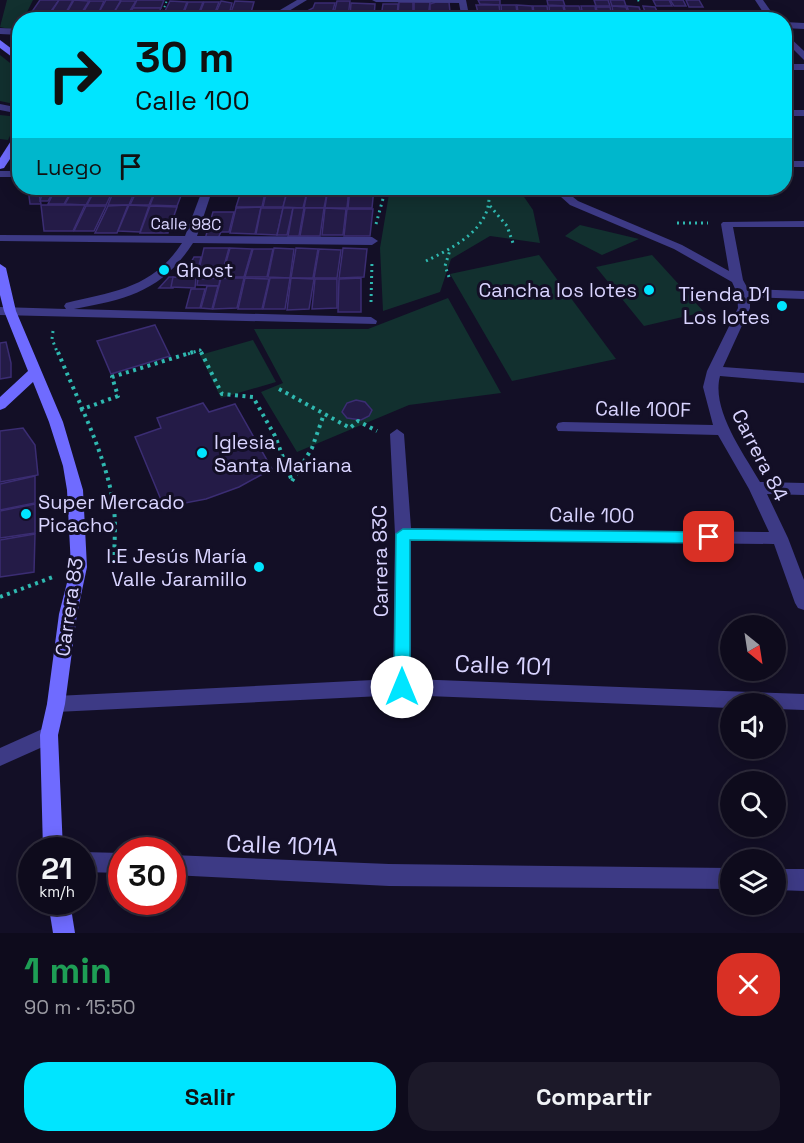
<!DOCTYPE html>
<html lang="es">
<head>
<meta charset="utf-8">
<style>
	body { margin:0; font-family:"Space Grotesk",sans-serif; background:#1c1929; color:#f1f3f6; height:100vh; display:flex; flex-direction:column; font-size:22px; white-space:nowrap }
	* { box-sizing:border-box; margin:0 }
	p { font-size:20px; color:#9b9ba3 }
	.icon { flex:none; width:33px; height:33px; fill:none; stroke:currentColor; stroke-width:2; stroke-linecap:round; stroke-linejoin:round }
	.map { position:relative; height:933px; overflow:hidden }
	.sheet { display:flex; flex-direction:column; background:#0e0b1c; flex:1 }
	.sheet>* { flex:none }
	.top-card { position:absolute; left:12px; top:12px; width:780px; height:183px; border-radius:24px; box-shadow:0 3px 15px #0003,0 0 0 2px #2e2b3b; background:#00e5ff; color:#111; overflow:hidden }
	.needle { width:39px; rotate:150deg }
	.fabs { position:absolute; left:720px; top:615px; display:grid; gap:12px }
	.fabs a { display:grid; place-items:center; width:66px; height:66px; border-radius:50%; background:#0e0b1c; box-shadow:0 3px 15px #0003,0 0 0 2px #2e2b3b; font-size:30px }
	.speed { position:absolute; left:18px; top:837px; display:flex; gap:12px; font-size:30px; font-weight:700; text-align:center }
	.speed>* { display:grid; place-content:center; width:78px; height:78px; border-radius:50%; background:#0e0b1c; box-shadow:0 3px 15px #0003,0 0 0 2px #2e2b3b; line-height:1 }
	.speed small { font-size:15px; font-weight:400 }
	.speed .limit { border:9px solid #d22; background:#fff; color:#111 }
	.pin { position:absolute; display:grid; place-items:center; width:51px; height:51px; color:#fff; margin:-26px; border-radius:12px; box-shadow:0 3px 9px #0006 }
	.me { position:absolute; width:66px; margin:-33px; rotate:0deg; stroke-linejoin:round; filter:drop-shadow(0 0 4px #0008) }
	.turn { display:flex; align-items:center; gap:21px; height:126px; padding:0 24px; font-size:27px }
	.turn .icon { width:78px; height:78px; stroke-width:2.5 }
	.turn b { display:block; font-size:42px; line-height:51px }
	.then { display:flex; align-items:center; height:57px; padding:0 24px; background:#0003; gap:12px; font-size:22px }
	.round { display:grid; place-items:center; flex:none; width:63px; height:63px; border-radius:24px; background:#1c1929 }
	.overview { display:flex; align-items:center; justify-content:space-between; height:102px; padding:0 24px }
	h1 { font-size:36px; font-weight:700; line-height:45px; color:#1e9e55 }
	.primary-button { display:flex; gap:12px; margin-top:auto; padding:12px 24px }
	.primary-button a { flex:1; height:69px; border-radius:24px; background:#00e5ff; color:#111; font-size:24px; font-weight:700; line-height:69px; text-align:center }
	.primary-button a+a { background:#1c1929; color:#f1f3f6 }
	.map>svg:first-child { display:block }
	.green { fill:#12302f }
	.building { fill:#241b47; stroke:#3b2d73; stroke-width:1.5 }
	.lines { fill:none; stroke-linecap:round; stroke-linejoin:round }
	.path-far2 { stroke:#2fb8b0; stroke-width:2; stroke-dasharray:1.5 3; stroke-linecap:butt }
	.path-far1 { stroke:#2fb8b0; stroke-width:3; stroke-dasharray:2 4; stroke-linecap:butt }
	.path { stroke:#2fb8b0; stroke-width:4; stroke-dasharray:3 4.5; stroke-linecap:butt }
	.street { fill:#3d3a85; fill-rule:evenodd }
	.secondary { fill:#6f6bff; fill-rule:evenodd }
	.route { fill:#00e5ff; stroke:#0095a6; stroke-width:1.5 }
	.poi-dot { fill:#00e5ff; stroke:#130f26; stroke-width:2 }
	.labels { text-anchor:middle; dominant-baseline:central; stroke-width:6; stroke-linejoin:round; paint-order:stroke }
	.far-street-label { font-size:16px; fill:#d9d4ff; stroke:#130f26 }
	.poi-label { font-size:20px; fill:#d9d4ff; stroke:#130f26; text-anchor:start }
	.street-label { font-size:20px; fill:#d9d4ff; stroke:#130f26 }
	.near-street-label { font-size:24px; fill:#d9d4ff; stroke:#130f26 }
</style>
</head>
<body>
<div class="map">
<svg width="804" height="933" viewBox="0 0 804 933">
	<rect width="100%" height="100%" fill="#130f26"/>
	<g class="green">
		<polygon points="7,0 33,0 26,14 28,19 20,20 13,30 0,27"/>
		<polygon points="0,55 19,70 19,105 0,101"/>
		<polygon points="0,115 19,117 8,140 0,139"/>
		<polygon points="390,188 518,188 533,210 540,243 490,236 451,259 440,292 383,311 380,248"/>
		<polygon points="580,225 639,239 602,255 565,236"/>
		<polygon points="539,255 616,359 512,381 450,274"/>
		<polygon points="652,255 704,312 644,326 596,267"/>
		<polygon points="448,298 501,393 409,405 297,452 261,392 283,383 254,329 368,329"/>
		<polygon points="253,340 276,382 221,398 200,355"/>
	</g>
	<g class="building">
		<polygon points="40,0 59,0 49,14 31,13"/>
		<polygon points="59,0 73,0 65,14 50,14"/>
		<polygon points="74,0 89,1 81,14 66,14"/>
		<polygon points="106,0 121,0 113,14 98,14"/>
		<polygon points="137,0 164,0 161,8 133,8"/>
		<polygon points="478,0 500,0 500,5 480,4"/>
		<polygon points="547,0 563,0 565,6 548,5"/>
		<polygon points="594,0 608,0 610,6 596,6"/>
		<polygon points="610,0 624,0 626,6 612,6"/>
		<polygon points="653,0 669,0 672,6 656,6"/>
		<polygon points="670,0 683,0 686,6 674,6"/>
		<polygon points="686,0 699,0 703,7 689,7"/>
		<polygon points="90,1 104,1 98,14 82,14"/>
		<polygon points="121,1 136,1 128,14 113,14"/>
		<polygon points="170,1 187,2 182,15 163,15"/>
		<polygon points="221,1 232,3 229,15 215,15"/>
		<polygon points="235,1 254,2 250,16 230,15"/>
		<polygon points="337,1 350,1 348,17 333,17"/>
		<polygon points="188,2 203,2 198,15 183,15"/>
		<polygon points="204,2 219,2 214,15 199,15"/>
		<polygon points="399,2 413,2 413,15 398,15"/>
		<polygon points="414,2 430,2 428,18 414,18"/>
		<polygon points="436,2 449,2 450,12 453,12 454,18 430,18 430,4"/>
		<polygon points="315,3 335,3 331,17 298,16 313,8"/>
		<polygon points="351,3 375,4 374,17 350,17"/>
		<polygon points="383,4 398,4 397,17 381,17"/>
		<polygon points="476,5 499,5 501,20 480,20"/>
		<polygon points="501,5 516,5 518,20 502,20"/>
		<polygon points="517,5 532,6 534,20 519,20"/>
		<polygon points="533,6 547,6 549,20 535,20"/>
		<polygon points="549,6 563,6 566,20 550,20"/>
		<polygon points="564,6 579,6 583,20 567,20"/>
		<polygon points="581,6 595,6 597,20 584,20"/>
		<polygon points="612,6 626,7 630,20 614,20"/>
		<polygon points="627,6 639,7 643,20 631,20"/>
		<polygon points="643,6 655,7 661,20 648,20"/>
		<polygon points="596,7 610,7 613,20 599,20"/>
		<polygon points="133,8 161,8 158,14 129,14"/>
		<polygon points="32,14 64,14 61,20 34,20"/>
		<polygon points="66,14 82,14 78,20 62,20"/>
		<polygon points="215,16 247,17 243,20 213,20"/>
		<polygon points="28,188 43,188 39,194 41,204 30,204"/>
		<polygon points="44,188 56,188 48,201 40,201"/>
		<polygon points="56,188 73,188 64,204 48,204"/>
		<polygon points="74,188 95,188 86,205 65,204"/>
		<polygon points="96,188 114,188 106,205 87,205"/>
		<polygon points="115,188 136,188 129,205 108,205"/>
		<polygon points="138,188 156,188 149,205 130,205"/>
		<polygon points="157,188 184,188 177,206 150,205"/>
		<polygon points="242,188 266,188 262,207 236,207"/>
		<polygon points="267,188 288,188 283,207 263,207"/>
		<polygon points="288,188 308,188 303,208 283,207"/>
		<polygon points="308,188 328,188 324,208 304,208"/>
		<polygon points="328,188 349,188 347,208 325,208"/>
		<polygon points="350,188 374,188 372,208 348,208"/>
		<polygon points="41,205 85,205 73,231 44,231"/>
		<polygon points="128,205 117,233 95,233 108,206"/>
		<polygon points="129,205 149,206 140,232 118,231"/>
		<polygon points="86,206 106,206 94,231 74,231"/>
		<polygon points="150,206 177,207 168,233 140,233"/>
		<polygon points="261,207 255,234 230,233 236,208"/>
		<polygon points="261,208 283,208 277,235 256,234"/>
		<polygon points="283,208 293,208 287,235 277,235"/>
		<polygon points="293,208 304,208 299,236 288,236"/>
		<polygon points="305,208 324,208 320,236 300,236"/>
		<polygon points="325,208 346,209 343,235 322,235"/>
		<polygon points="347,209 373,209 370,236 344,236"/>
		<polygon points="213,212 234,212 229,232 221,232 218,238 205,239"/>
		<polygon points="204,248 229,248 221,277 197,278"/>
		<polygon points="230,248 252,249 244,277 222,277"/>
		<polygon points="274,248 294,249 290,278 268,277"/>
		<polygon points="296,248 318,249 313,278 291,278"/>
		<polygon points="343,248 367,249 364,277 339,278"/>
		<polygon points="253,249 273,249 267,277 245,277"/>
		<polygon points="319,249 341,250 337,278 314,278"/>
		<polygon points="194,257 201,257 196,278 183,277"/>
		<polygon points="169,277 173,277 173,288 159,288"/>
		<polygon points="173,277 196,278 195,288 171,287"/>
		<polygon points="220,278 219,286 197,285 198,279"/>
		<polygon points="221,278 244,278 237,308 213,309"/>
		<polygon points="245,278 269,279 262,309 238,309"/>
		<polygon points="270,278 290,278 285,309 263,309"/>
		<polygon points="291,278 314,279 309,309 287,310"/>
		<polygon points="361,278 361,312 338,312 339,279"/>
		<polygon points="315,279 337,279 337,308 312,309"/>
		<polygon points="207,286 218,286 212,309 201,308"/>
		<polygon points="191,289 205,289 200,308 186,308"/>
		<polygon points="155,325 170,356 111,374 97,341"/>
		<polygon points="6,342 11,363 11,377 0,379 0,343"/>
		<polygon points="356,400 365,402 372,410 369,416 361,420 347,418 342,412 347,403"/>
		<polygon points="203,403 209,412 235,404 272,469 239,487 206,499 164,507 135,437 161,428 157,418"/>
		<polygon points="23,428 35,445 38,475 0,482 0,431"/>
		<polygon points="35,476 35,503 0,510 0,484"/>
		<polygon points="35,504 35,533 0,538 0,511"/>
		<polygon points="35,534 34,572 0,577 0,540"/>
	</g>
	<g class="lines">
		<g class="path-far2">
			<polyline points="638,0 640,4"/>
			<polyline points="160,20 167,0"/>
		</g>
		<g class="path-far1">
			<polyline points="490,206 507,226 514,246"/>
			<polyline points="677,223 708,223"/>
			<polyline points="376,224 386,188"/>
			<path d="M426 261C455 247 496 226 488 188"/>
			<polyline points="449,277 445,266 450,250"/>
			<polyline points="371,302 372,261"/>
			<polyline points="53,331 52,339 58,354"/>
			<polyline points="188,354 200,350 202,354"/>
		</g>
		<g class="path">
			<path d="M58 352C77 399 108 459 114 509 116 527 114 547 114 565"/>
			<polyline points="201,352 222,394 253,397 275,436 292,481"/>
			<polyline points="279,389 350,428 358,421 377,431"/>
			<polyline points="80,410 118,396 112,377 193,352"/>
			<polyline points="292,481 312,448 324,414"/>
			<polyline points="0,597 53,577"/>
		</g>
		<g class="street">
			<polygon points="297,0 307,0 274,20 263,20"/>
			<polygon points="372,0 466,0 470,20 462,20 459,3 376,2"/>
			<polygon points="755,0 763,0 777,20 768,20"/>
			<polygon points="784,22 804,23 804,29 784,28"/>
			<polygon points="0,28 20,29 20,35 0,34"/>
			<polygon points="784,32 804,51 804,60 784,40"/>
			<rect x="784" y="64" width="20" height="6"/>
			<polygon points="0,104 20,108 20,114 0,110"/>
			<rect x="784" y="110" width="20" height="6"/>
			<rect x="784" y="161" width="20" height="6"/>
			<rect x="0" y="171" width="20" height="6"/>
			<path d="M203 188H213L197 236 372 237 378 241 372 245 193 243C162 291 128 299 74 309L371 317 377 321 376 324 0 315V307L66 309 64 306 66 303C114 291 152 289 182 243L0 241V235L185 236Z"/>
			<path d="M551 188H562L578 201 682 245 729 271 721 224 723 222 804 221V227H733L743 280 748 289 804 291V299L750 297V308L723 367 804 373V383L720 376C711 410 744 454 760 482L804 483V495L767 494 788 538 804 580V610L798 608 795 603 774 544 411 540V679L804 694V710L776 709V704H730V708L402 695 56 712 49 710 47 704 49 698 56 696 393 679 395 534 390 434 397 429 404 434 411 528 769 532 749 489 718 435 558 431 556 427 558 423 563 422 713 425 703 387 707 371 738 308 737 293 732 282 674 249 570 205Z"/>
			<polygon points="49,726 56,729 58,735 56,741 0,766 0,748"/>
			<polygon points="82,852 122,853 122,873 82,872"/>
			<polygon points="172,855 389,864 730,868 730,889 389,886 172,875"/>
			<polygon points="776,869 804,869 804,891 776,890"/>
		</g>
		<g class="secondary">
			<polygon points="0,40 20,55 20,63 0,48"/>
			<polygon points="20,132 20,144 4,168 0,169 0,158 16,133"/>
			<polygon points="0,264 6,268 16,311 63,422 83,490 87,567 77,614 65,704 58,735 63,850 43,850 40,735 47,704 59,614 71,567 67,490 63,466 49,422 33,382 5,408 0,410 0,397 28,371 4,311 0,295"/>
			<polygon points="48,902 70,902 75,933 53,933"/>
		</g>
	</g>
	<polygon class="route" points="403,529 709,532 717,537 709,543 410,540 410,687 408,692 402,695 396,692 394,687 396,534"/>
	<g class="poi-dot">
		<circle cx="164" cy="270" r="6"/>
		<circle cx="649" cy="290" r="6"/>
		<circle cx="782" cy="306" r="6"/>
		<circle cx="202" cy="453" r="6"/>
		<circle cx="26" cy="514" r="6"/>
		<circle cx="259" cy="567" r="6"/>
	</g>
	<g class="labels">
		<g class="far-street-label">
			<text transform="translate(186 224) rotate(1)">Calle 98C</text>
		</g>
		<g class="poi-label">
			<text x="176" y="270">Ghost</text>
			<text x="637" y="290" text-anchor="end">Cancha los lotes</text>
			<text x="770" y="294" text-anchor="end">Tienda D1<tspan x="770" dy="23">Los lotes</tspan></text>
			<text x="214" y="442">Iglesia<tspan x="214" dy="23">Santa Mariana</tspan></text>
			<text x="38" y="502">Super Mercado<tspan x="38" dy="23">Picacho</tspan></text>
			<text x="247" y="556" text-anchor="end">I.E Jesús María<tspan x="247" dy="23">Valle Jaramillo</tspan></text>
		</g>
		<g class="street-label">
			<text transform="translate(643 409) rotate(1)">Calle 100F</text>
			<text transform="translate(760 455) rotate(63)">Carrera 84</text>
			<text transform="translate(592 515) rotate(1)">Calle 100</text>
			<text transform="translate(380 561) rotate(-91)">Carrera 83C</text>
			<text transform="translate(69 607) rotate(-82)">Carrera 83</text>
		</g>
		<g class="near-street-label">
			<text transform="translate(503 665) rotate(2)">Calle 101</text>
			<text transform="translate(282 845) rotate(2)">Calle 101A</text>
		</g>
	</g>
</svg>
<div class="fabs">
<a><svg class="needle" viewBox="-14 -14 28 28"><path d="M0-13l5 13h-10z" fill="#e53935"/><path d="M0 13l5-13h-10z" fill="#9b9ba3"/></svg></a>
<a><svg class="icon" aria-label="sound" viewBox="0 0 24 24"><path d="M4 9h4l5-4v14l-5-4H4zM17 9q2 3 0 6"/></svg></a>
<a><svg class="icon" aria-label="search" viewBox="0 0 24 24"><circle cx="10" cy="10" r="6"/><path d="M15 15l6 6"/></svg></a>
<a><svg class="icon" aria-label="layers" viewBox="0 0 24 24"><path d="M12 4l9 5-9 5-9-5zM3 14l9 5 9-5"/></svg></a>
</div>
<div class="speed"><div>21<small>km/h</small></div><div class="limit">30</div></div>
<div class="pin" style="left:709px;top:537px;background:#d93025"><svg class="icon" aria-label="arrive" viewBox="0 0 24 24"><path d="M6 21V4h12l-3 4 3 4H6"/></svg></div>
<svg class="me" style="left:402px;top:687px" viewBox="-20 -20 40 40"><circle r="19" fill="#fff"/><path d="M0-13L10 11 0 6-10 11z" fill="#00e5ff"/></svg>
<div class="top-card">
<div class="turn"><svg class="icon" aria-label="right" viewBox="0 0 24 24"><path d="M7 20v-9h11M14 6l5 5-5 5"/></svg><div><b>30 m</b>Calle 100</div></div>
<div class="then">Luego<svg class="icon" aria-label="arrive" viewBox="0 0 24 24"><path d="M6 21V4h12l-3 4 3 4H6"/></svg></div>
</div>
</div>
<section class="sheet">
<div class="overview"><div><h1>1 min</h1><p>90 m · 15:50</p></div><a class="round" style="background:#d93025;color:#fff"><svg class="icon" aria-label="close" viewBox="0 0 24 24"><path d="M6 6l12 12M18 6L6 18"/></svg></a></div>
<div class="primary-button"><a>Salir</a><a>Compartir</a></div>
</section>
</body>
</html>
